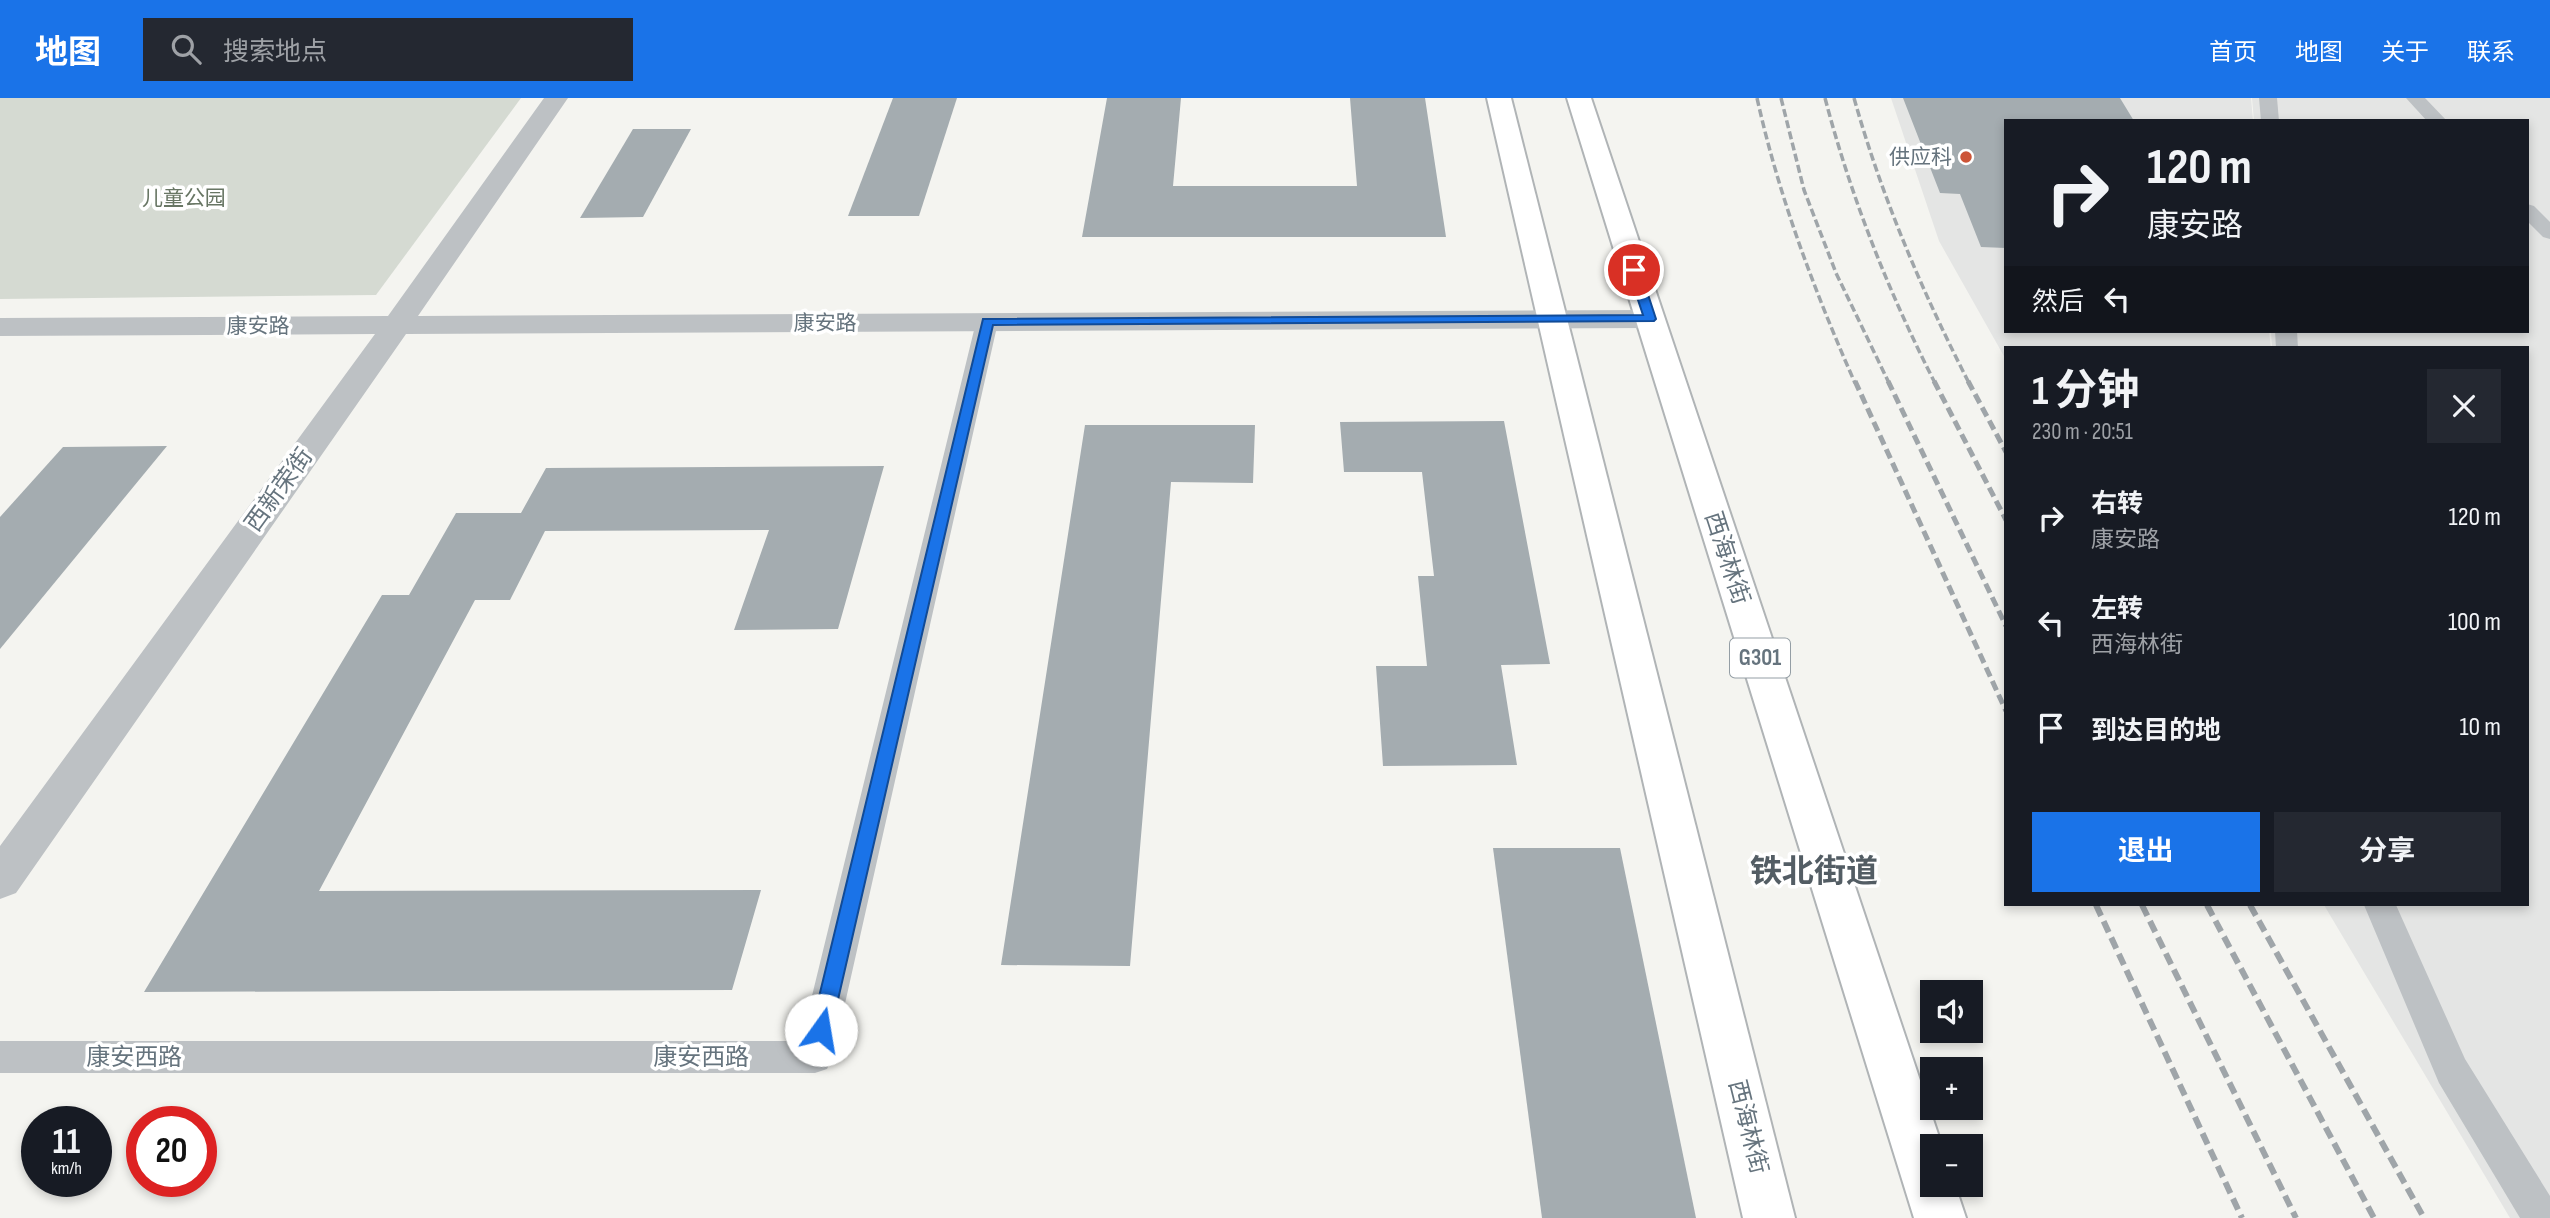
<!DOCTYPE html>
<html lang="zh">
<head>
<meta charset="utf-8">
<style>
	body { margin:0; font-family:"Sofia Sans Condensed","Noto Sans SC",sans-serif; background:#242831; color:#f1f3f6; height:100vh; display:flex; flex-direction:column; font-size:26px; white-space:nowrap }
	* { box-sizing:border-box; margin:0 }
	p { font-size:23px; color:#9ea1a6 }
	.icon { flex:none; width:38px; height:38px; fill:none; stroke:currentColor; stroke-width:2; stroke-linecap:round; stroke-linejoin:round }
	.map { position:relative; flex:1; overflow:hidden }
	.panel { position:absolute; left:2004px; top:248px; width:525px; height:560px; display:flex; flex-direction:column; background:#171b24; border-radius:0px; box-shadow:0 4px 10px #0003 }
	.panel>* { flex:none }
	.hud { position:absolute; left:2004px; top:21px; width:525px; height:214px; border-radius:0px; box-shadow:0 4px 10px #0003; background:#171b24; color:#f1f3f6; overflow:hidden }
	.tools { position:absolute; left:1920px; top:882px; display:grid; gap:14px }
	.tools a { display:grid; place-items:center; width:63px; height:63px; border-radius:0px; background:#171b24; box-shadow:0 4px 10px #0003; font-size:35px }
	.speed { position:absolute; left:21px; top:1008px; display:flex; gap:14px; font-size:35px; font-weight:700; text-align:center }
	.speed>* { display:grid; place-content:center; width:91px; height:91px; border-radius:50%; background:#171b24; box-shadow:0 4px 10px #0003; line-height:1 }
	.speed small { font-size:18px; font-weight:400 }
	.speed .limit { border:10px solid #d22; background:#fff; color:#111 }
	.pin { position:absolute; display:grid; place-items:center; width:60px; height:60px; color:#fff; margin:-30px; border:4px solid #fff; border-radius:50%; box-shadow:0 2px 7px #0007 }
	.me { position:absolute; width:77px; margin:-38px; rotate:13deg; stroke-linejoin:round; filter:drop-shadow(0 0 5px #0008) }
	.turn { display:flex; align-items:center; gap:24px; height:147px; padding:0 28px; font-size:32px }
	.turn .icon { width:91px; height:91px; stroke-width:2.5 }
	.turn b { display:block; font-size:49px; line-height:60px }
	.then { display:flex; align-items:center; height:66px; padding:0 28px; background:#0003; gap:14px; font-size:26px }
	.round { display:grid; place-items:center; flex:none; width:74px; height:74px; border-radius:0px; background:#242831 }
	.summary { display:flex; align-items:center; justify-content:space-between; height:119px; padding:0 28px }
	h1 { font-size:42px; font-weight:700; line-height:52px }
	.button { display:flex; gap:14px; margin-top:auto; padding:14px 28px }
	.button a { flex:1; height:80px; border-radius:0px; background:#1a73e8; color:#fff; font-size:28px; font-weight:700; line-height:80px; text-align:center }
	.button a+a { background:#242831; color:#f1f3f6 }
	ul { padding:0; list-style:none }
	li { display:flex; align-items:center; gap:21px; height:105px; padding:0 28px }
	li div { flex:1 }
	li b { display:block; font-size:26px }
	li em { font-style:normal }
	header { display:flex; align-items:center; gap:42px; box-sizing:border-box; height:98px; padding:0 35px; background:#1a73e8; color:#fff }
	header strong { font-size:33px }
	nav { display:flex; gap:38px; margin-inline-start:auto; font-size:24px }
	.search { width:490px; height:63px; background:#242831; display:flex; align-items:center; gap:18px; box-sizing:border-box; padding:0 24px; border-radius:0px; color:#9ea1a6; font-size:26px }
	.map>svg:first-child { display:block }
	.built { fill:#e4e5e4 }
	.green { fill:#d5dad2 }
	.building { fill:#a4acb0 }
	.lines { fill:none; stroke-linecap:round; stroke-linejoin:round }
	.trunk-casing { stroke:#b0b4b6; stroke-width:4 }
	.service { fill:#bdc1c4; fill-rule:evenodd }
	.tertiary { fill:#bdc1c4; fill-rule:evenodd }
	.trunk { fill:#fff; fill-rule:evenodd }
	.rail-far2 { stroke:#9fa5a9; stroke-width:3.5; stroke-dasharray:8 3.5; stroke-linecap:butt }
	.rail-far1 { stroke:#9fa5a9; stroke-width:5; stroke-dasharray:10 5; stroke-linecap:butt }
	.rail { stroke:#9fa5a9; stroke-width:6; stroke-dasharray:12 6; stroke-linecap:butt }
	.route { fill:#1a73e8; stroke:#114b97; stroke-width:2 }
	.poi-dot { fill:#cc5437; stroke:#fff; stroke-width:2.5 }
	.labels { text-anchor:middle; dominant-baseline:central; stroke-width:7; stroke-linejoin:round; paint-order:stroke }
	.far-poi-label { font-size:21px; fill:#66747e; stroke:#fff; text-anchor:end }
	.far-park-label { font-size:21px; fill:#687664; stroke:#fff }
	.far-street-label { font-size:21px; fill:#66747e; stroke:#fff }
	.shield { fill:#fff; stroke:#949ea5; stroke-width:2 }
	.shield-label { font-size:23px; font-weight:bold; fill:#66747e }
	.street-label { font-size:24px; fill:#66747e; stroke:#fff }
	.district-label { font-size:32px; font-weight:bold; fill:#535d64; stroke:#fff }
</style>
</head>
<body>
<header>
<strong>地图</strong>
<div class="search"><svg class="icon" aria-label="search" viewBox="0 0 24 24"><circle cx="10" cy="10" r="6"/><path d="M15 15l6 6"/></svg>搜索地点</div>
<nav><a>首页</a><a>地图</a><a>关于</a><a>联系</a></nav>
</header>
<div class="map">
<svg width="2550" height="1120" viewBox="0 0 2550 1120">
	<rect width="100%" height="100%" fill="#f4f4f0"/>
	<g class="built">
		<polygon points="1891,0 2251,0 2253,23 2006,23 2006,233 2269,233 2271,250 2006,250 2005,260 1939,143"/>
		<polygon points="2252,0 2550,0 2550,1120 2510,1120 2324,807 2527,807 2527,250 2272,250 2271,233 2527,233 2527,23 2254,23"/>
	</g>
	<polygon class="green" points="0,0 521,0 376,197 0,201"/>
	<g class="building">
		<polygon points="893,0 957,0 919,118 848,118"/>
		<polygon points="1107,0 1181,0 1173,88 1357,88 1350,0 1425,0 1446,139 1082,139"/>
		<polygon points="1903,0 2120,0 2134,23 2006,23 2006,150 1981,149 1960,96 1940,95"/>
		<polygon points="633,31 691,31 643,119 580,120"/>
		<polygon points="1504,323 1550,566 1501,567 1517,667 1383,668 1376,568 1427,568 1418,478 1434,478 1422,374 1344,374 1340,324"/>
		<polygon points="1085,327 1255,327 1253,385 1171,384 1130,868 1001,867"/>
		<polygon points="167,348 0,551 0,419 63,349"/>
		<polygon points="884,368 838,531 734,532 769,432 545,433 510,502 475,502 319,793 761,792 732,892 144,894 382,497 409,497 456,415 521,415 546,370"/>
		<polygon points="1493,750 1620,750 1696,1120 1542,1120"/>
	</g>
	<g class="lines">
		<defs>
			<g id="trunk">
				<polygon points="1487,0 1511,0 1795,1120 1743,1120"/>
				<polygon points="1567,0 1591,0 1942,1048 1932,1048 1932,1087 1955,1087 1966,1120 1914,1120"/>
			</g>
		</defs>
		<use href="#trunk" class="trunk-casing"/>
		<g class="service">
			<polygon points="2259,0 2277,0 2279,23 2261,23"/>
			<polygon points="2406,0 2425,0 2447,23 2427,23"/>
			<polygon points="2527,106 2534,108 2550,124 2550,141 2543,139 2527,123"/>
			<polygon points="987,217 995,219 998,224 833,959 827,971 815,975 0,975 0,943 801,943 976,224 979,219"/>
			<polygon points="2275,233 2297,233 2298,250 2276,250"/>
			<polygon points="2364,807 2396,807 2465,961 2550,1098 2550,1120 2520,1120 2439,985"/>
		</g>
		<polygon class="tertiary" points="544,0 568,0 418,218 1650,212 1661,215 1665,221 1661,227 1650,230 406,236 16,795 0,801 0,748 375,236 0,238 0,220 388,218"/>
		<use href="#trunk" class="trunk"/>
		<g class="rail-far2">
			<path d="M1757 0C1779 99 1814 192 1855 285"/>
			<polyline points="1781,0 1804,92 1836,175 1889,285"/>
			<path d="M1825 0C1851 99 1888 193 1935 285"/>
			<path d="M1854 0C1882 100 1922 193 1969 285"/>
		</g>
		<g class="rail-far1">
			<polyline points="1855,283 2006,613"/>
			<polyline points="1888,283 2006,528"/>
			<polyline points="1934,283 2006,422"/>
			<polyline points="1968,283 2006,354"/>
		</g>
		<g class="rail">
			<polyline points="2096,807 2242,1120"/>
			<polyline points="2142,807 2296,1120"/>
			<polyline points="2207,807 2374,1120"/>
			<polyline points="2250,807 2424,1120"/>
		</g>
	</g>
	<polygon class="route" points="1630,169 1640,172 1656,221 1654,223 993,227 831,932 828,938 821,941 814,938 811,932 983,221 1643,217 1628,172"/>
	<circle class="poi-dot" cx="1966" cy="59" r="7"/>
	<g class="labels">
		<g class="far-poi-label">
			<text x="1952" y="59">供应科</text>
		</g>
		<g class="far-park-label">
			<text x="184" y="100">儿童公园</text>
		</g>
		<g class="far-street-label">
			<text x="825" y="225">康安路</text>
			<text x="258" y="228">康安路</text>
		</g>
		<rect class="shield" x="1730" y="540.5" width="60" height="39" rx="5"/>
		<g class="shield-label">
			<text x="1760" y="560">G301</text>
		</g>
		<g class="street-label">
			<text transform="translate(279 392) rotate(-54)">西新荣街</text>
			<text transform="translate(1727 460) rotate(72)">西海林街</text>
			<text x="134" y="959">康安西路</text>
			<text x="701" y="959">康安西路</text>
			<text transform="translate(1748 1029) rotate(76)">西海林街</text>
		</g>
		<g class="district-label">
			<text x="1814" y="774">铁北街道</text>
		</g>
	</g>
</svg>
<div class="tools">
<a><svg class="icon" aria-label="sound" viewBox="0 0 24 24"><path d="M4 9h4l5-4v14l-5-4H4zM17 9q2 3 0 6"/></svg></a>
<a>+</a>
<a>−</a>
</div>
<div class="speed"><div>11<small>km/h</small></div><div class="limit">20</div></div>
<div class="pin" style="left:1634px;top:172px;background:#d93025"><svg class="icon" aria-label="arrive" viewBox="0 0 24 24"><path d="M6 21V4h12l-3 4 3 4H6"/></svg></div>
<svg class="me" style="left:821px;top:932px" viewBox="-20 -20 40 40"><circle r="19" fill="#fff"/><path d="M0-13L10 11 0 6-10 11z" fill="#1a73e8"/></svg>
<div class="hud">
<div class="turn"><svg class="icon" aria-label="right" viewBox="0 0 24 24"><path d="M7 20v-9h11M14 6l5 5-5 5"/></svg><div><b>120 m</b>康安路</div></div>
<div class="then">然后<svg class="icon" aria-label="left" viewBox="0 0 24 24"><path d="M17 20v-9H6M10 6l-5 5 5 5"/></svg></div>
</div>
<section class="panel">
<div class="summary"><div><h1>1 分钟</h1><p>230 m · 20:51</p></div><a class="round"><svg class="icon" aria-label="close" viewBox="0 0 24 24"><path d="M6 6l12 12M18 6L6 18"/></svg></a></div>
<ul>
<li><svg class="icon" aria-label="right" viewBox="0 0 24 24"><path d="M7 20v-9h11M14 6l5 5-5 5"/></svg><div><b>右转</b><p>康安路</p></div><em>120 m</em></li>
<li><svg class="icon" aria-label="left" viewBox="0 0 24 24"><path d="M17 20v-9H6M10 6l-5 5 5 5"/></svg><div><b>左转</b><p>西海林街</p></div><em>100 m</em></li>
<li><svg class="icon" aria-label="arrive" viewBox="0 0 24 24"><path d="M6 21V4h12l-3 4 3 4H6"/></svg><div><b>到达目的地</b></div><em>10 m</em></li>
</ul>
<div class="button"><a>退出</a><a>分享</a></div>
</section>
</div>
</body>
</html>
